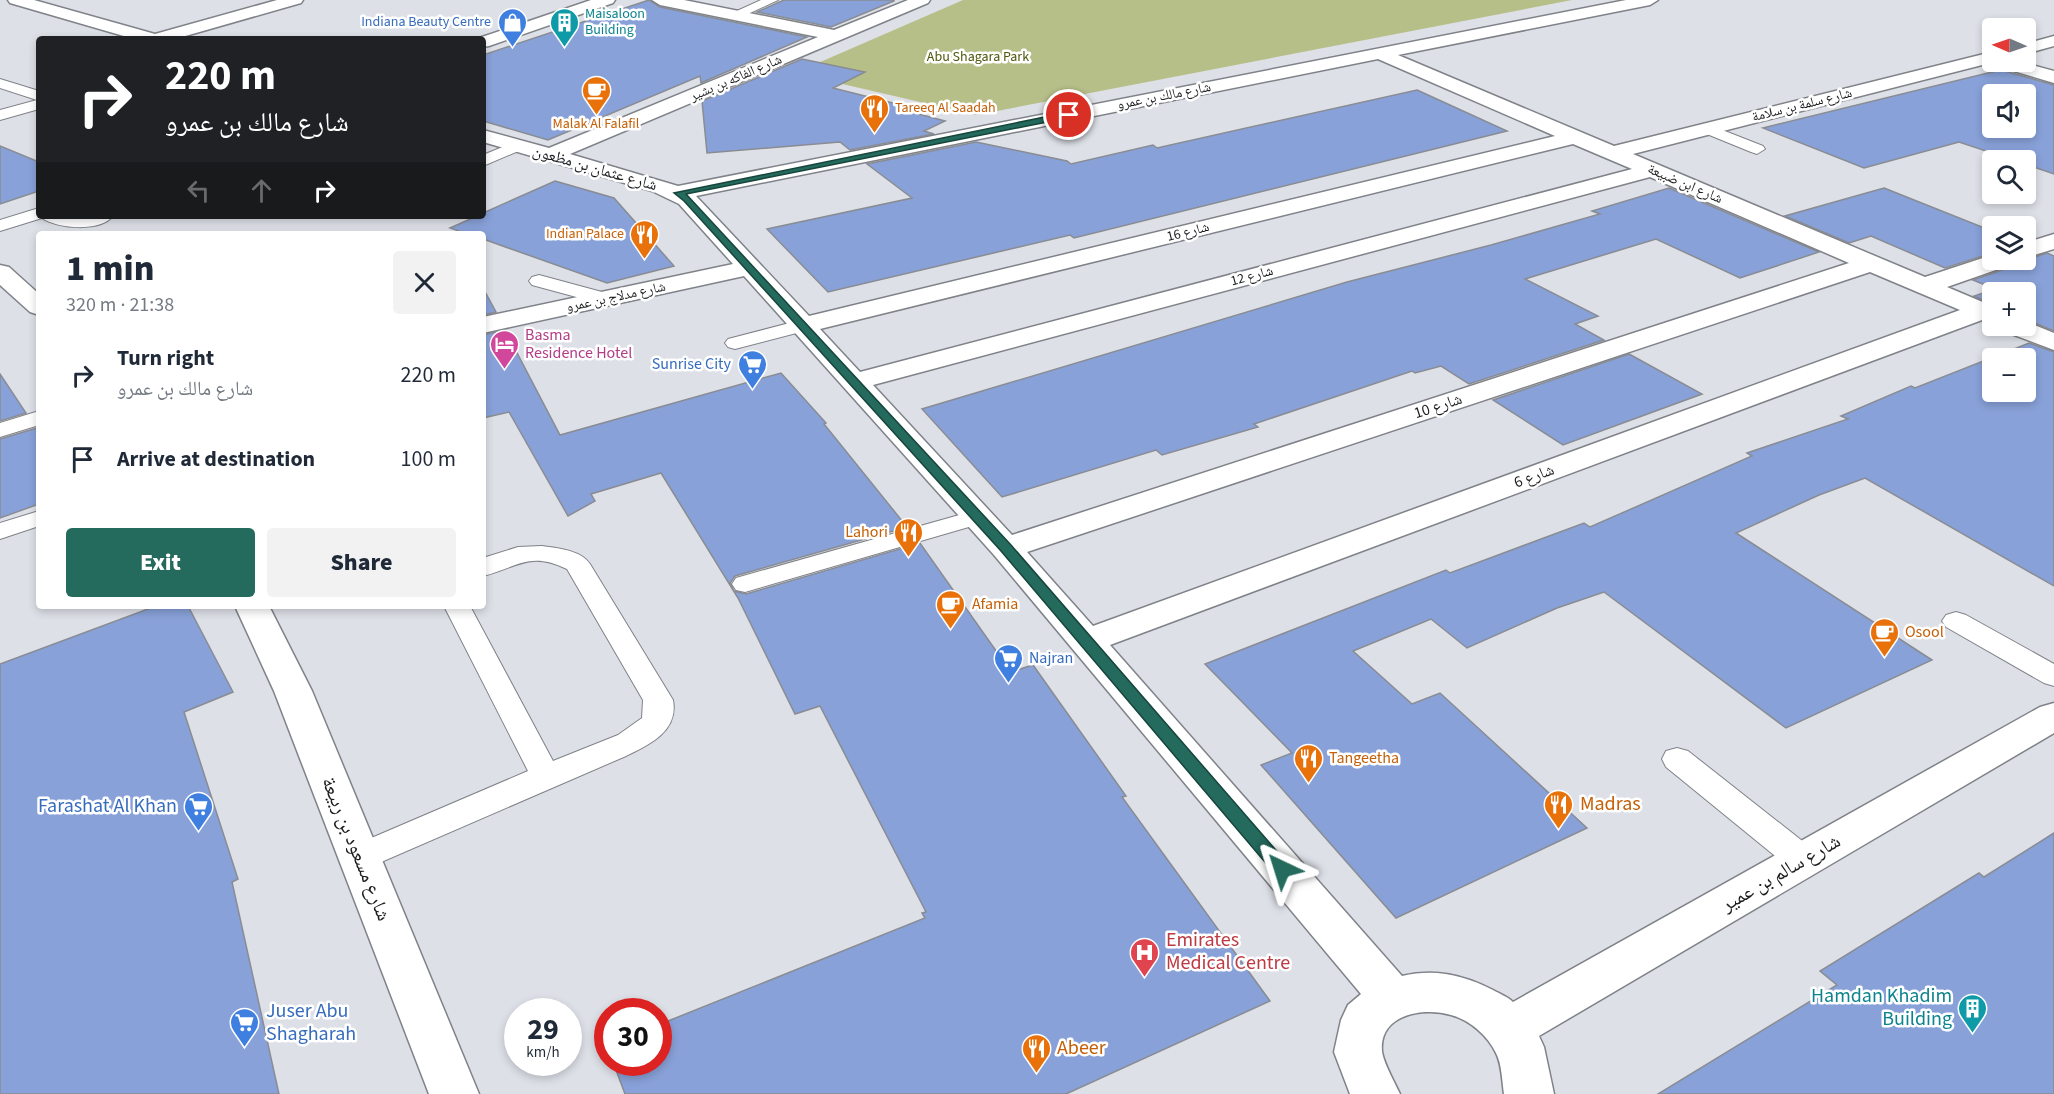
<!DOCTYPE html>
<html lang="en">
<head>
<meta charset="utf-8">
<style>
	body { margin:0; font-family:"Source Sans 3","Noto Naskh Arabic",sans-serif; background:#f2f2f3; color:#1f2937; height:100vh; display:flex; flex-direction:column; font-size:22px; white-space:nowrap }
	* { box-sizing:border-box; margin:0 }
	p { font-size:20px; color:#747a83 }
	.icon { flex:none; width:33px; height:33px; fill:none; stroke:currentColor; stroke-width:2; stroke-linecap:round; stroke-linejoin:round }
	.map { position:relative; flex:1; overflow:hidden }
	.panel { position:absolute; left:36px; top:231px; width:450px; height:378px; display:flex; flex-direction:column; background:#fff; border-radius:6px; box-shadow:0 3px 9px #0003 }
	.panel>* { flex:none }
	.hud { position:absolute; left:36px; top:36px; width:450px; height:183px; border-radius:6px; box-shadow:0 3px 9px #0003; background:#202124; color:#fff; overflow:hidden }
	.needle { width:39px; rotate:272deg }
	.fabs { position:absolute; left:1982px; top:18px; display:grid; gap:12px }
	.fabs a { display:grid; place-items:center; width:54px; height:54px; border-radius:6px; background:#fff; box-shadow:0 3px 9px #0003; font-size:30px }
	.speed { position:absolute; left:504px; top:998px; display:flex; gap:12px; font-size:30px; font-weight:700; text-align:center }
	.speed>* { display:grid; place-content:center; width:78px; height:78px; border-radius:50%; background:#fff; box-shadow:0 3px 9px #0003; line-height:1 }
	.speed small { font-size:15px; font-weight:400 }
	.speed .limit { border:9px solid #d22; background:#fff; color:#111 }
	.pin { position:absolute; display:grid; place-items:center; width:51px; height:51px; color:#fff; margin:-26px; border:3px solid #fff; border-radius:50%; box-shadow:0 2px 6px #0007 }
	.me { position:absolute; width:66px; margin:-33px; rotate:319deg; stroke-linejoin:round; filter:drop-shadow(0 0 4px #0008) }
	.turn { display:flex; align-items:center; gap:21px; height:126px; padding:0 30px; font-size:27px }
	.turn .icon { width:78px; height:78px; stroke-width:2.5 }
	.turn b { display:block; font-size:42px; line-height:51px }
	.lanes { display:flex; align-items:center; height:57px; padding:0 30px; background:#0003; justify-content:center; gap:30px; direction:ltr }
	.lanes .off { opacity:.35 }
	.round { display:grid; place-items:center; flex:none; width:63px; height:63px; border-radius:6px; background:#f2f2f3 }
	.summary { display:flex; align-items:center; justify-content:space-between; height:102px; padding:0 30px }
	h1 { font-size:36px; font-weight:800; line-height:45px }
	.action { display:flex; gap:12px; margin-top:auto; padding:12px 30px }
	.action a { flex:1; height:69px; border-radius:6px; background:#246a5d; color:#fff; font-size:24px; font-weight:800; line-height:69px; text-align:center }
	.action a+a { background:#f2f2f3; color:#1f2937 }
	ul { padding:0; list-style:none }
	li { display:flex; align-items:center; gap:18px; height:84px; padding:0 30px }
	li div { flex:1 }
	li b { display:block; font-size:22px }
	li em { font-style:normal }
	.map>svg:first-child { display:block }
	.green { fill:#b7bf89 }
	.building { fill:#88a1d8; stroke:#898c92; stroke-width:1.5; fill-rule:evenodd }
	.lines { fill:none; stroke-linecap:round; stroke-linejoin:round }
	.service-casing { stroke:#7f8288; stroke-width:2 }
	.minor-casing { stroke:#7f8288; stroke-width:3 }
	.service { fill:#fff; fill-rule:evenodd }
	.minor { fill:#fff; fill-rule:evenodd }
	.route { fill:#246a5d; stroke:#17453c; stroke-width:1.5 }
	.labels { text-anchor:middle; dominant-baseline:central; stroke-width:5; stroke-linejoin:round; paint-order:stroke }
	.far-culture-label { font-size:14px; fill:#0d838f; stroke:#fff; text-anchor:start }
	.far-shop-label { font-size:14px; fill:#366cbe; stroke:#fff; text-anchor:end }
	.far-park-label { font-size:14px; fill:#51580d; stroke:#fff }
	.far-street-label { font-size:14px; fill:#1c1d1f; stroke:#fff }
	.far-food-label { font-size:14px; fill:#c56008; stroke:#fff; text-anchor:start }
	.street-label { font-size:16px; fill:#1c1d1f; stroke:#fff }
	.hotel-label { font-size:16px; fill:#b23c85; stroke:#fff; text-anchor:start }
	.shop-label { font-size:16px; fill:#366cbe; stroke:#fff; text-anchor:end }
	.food-label { font-size:16px; fill:#c56008; stroke:#fff; text-anchor:start }
	.near-food-label { font-size:20px; fill:#c56008; stroke:#fff; text-anchor:start }
	.near-shop-label { font-size:20px; fill:#366cbe; stroke:#fff; text-anchor:end }
	.near-street-label { font-size:20px; fill:#1c1d1f; stroke:#fff }
	.near-health-label { font-size:20px; fill:#be3a42; stroke:#fff; text-anchor:start }
	.near-culture-label { font-size:20px; fill:#0d838f; stroke:#fff; text-anchor:end }
</style>
</head>
<body>
<div class="map">
<svg width="2054" height="1094" viewBox="0 0 2054 1094">
	<rect width="100%" height="100%" fill="#dde0e7"/>
	<polygon class="green" points="963,0 1572,0 976,115 795,73"/>
	<g class="building">
		<polygon points="649,0 660,7 807,37 701,83 700,76 548,140 483,121 483,55"/>
		<polygon points="784,0 894,0 894,1 831,27 757,12"/>
		<polygon points="802,59 865,72 833,88 917,109 911,112 945,121 924,131 934,134 850,150 840,142 707,153 702,101"/>
		<path d="M1996 71H2005L2054 85V174L2025 164V160H2013L1959 142 1864 168 1763 128ZM1992 94H2025V128H1992Z"/>
		<polygon points="1417,90 1507,131 1074,238 1070,235 828,292 767,229 912,198 867,164 976,142 1067,161 1071,164 1153,145 1157,148"/>
		<polygon points="0,146 39,162 39,191 0,204"/>
		<polygon points="555,181 614,198 674,266 607,283 483,239 483,234 467,234 450,228 477,216 483,216 483,213"/>
		<polygon points="1669,188 1819,252 1740,278 1656,239 1525,279 1598,316 1575,324 1604,340 1469,384 1441,366 1415,373 1412,371 1254,424 1258,427 1162,455 1156,450 1002,497 922,409 1347,282 1491,245 1600,214 1592,211"/>
		<polygon points="1884,188 1992,231 1992,253 1945,268 1871,236 1849,243 1785,216"/>
		<polygon points="2047,253 2054,256 2054,331 2025,319 2025,292 1992,292 1992,304 1974,296 1995,289 1973,280 2011,267 2015,260 2026,260"/>
		<polygon points="483,288 496,312 483,315"/>
		<polygon points="505,330 560,435 781,373 826,423 824,424 907,527 735,576 730,583 734,591 746,594 920,543 1011,672 1033,665 1126,796 1122,797 1270,1001 1066,1094 625,1094 613,1062 658,1062 658,1025 925,918 922,913 926,912 820,706 795,714 738,598 661,473 591,494 595,501 568,516 509,412 483,418 483,335"/>
		<path d="M2029 343 2054 352V586L1865 478 1819 495 1736 533 1932 660 1786 728 1604 592 1557 608 1467 648 1431 619 1353 651 1412 704 1440 693 1587 828 1396 918 1261 765 1292 753 1205 664 1446 570 1450 573 1584 523 1590 527 1752 456 1747 453 1848 419 1841 416 1911 386 1915 388ZM1992 358H2025V392H1992Z"/>
		<polygon points="1629,354 1702,394 1563,445 1493,400"/>
		<polygon points="0,374 26,413 0,421"/>
		<polygon points="37,428 39,432 39,504 0,518 0,439"/>
		<polygon points="156,606 188,606 233,692 184,712 238,879 232,882 279,1094 0,1094 0,664"/>
		<polygon points="2054,833 2054,1094 1658,1094 1837,985 1820,971 1979,873 1984,877"/>
	</g>
	<g class="lines">
		<defs>
			<g id="service">
				<polygon points="761,0 778,0 739,18 734,19 728,15"/>
				<polygon points="0,79 39,91 39,109 0,120 0,110 37,100 0,88"/>
				<polygon points="1707,124 1763,146 1765,149 1757,154 1751,152 1702,132 1699,129"/>
				<polygon points="517,141 525,146 523,149 483,166 483,155"/>
				<path d="M39 208V216H113C101 232 57 229 42 218L0 231V220Z"/>
				<polygon points="539,275 613,295 616,299 613,303 606,305 532,285 529,281 532,277"/>
				<polygon points="801,320 808,322 811,326 808,330 735,349 728,347 725,343 728,339"/>
				<polygon points="39,411 39,425 0,437 0,423"/>
				<polygon points="977,510 986,512 989,517 986,522 745,592 736,590 732,584 736,578"/>
				<polygon points="39,511 39,526 0,539 0,523"/>
				<path d="M542 546C557 548 581 550 590 564L673 700C679 731 649 745 626 756L372 866 360 870 348 866 344 857 348 848 528 771 444 606H470L553 761 618 735 642 718 643 700 567 569C529 551 518 567 483 576V558L518 547Z"/>
				<polygon points="1956,612 1966,615 2054,664 2054,686 2044,683 1946,627 1942,621 1946,615"/>
				<polygon points="1677,748 1688,751 1815,851 1819,860 1815,869 1803,873 1791,869 1666,767 1662,759 1666,751"/>
			</g>
			<g id="minor">
				<polygon points="8,0 34,0 155,34 277,0 303,0 301,3 175,39 134,39 10,3"/>
				<polygon points="591,0 615,0 613,3 489,46 483,47 483,39 476,39"/>
				<path d="M652 0H684L834 30 908 0H930L928 3 570 154 678 186 1626 0H1658L1650 5 1398 55 1614 146 1992 52V62H2021L2054 71V83L1997 66 1994 62 1633 154 1925 277 1992 255V260H2013L2010 265 1947 287 1992 306V323L1982 320 1110 645 1402 976C1435 968 1464 975 1493 990 1500 994 1508 997 1513 1002L2040 707 2054 703V733L1539 1036 1544 1047 1554 1094H1504C1502 1082 1502 1064 1496 1053 1488 1036 1470 1020 1451 1015 1424 1007 1379 1014 1382 1051 1383 1062 1395 1083 1400 1094H1350L1334 1052 1341 1020 1348 1005 1361 994 994 555 744 276 483 333V317L733 264 679 204 652 191 483 142V130L549 148 818 37 660 5ZM1378 59 1555 136 809 316 696 196ZM1573 144 1632 169 860 372 820 329ZM1650 177 1849 263 1012 535 873 385ZM1870 272 1960 310 1093 626 1027 552Z"/>
				<polygon points="2054,36 2054,46 2025,54 2025,44"/>
				<polygon points="2054,234 2054,249 2025,258 2025,243"/>
				<polygon points="0,265 9,267 39,294 39,315 30,312 0,285"/>
				<polygon points="2025,321 2054,333 2054,350 2006,332 2002,326 2025,326"/>
				<polygon points="235,606 269,606 312,691 479,1094 429,1094 274,691"/>
			</g>
		</defs>
		<use href="#service" class="service-casing"/>
		<use href="#minor" class="minor-casing"/>
		<use href="#service" class="service"/>
		<use href="#minor" class="minor"/>
	</g>
	<polygon class="route" points="1069,112 1073,115 1072,117 686,194 1011,545 1288,864 1290,869 1288,874 1282,876 1275,874 1001,551 684,201 674,193"/>
	<defs>
		<symbol id="shop-pin" viewBox="-11 -11 22 30"><path d="M0 17L-7.5 6A9.5 9.5 0 1 1 7.5 6Z" fill="#3f7fe0" stroke="#fff"/><path d="M-5-2.5h2.3a2.7 3.5 0 0 1 5.4 0H5L5.5 6h-11ZM-1.5-2.5h3a1.5 2.3 0 0 0-3 0Z" fill="#fff"/></symbol>
		<symbol id="building-pin" viewBox="-11 -11 22 30"><path d="M0 17L-7.5 6A9.5 9.5 0 1 1 7.5 6Z" fill="#0f9aa8" stroke="#fff"/><path d="M-4-6H4V6H1V3H-1V6H-4ZM-2.5-4.3h1.7v1.8h-1.7ZM.8-4.3h1.7v1.8H.8ZM-2.5-1h1.7V.8h-1.7ZM.8-1h1.7V.8H.8Z" fill="#fff"/></symbol>
		<symbol id="cafe-pin" viewBox="-11 -11 22 30"><path d="M0 17L-7.5 6A9.5 9.5 0 1 1 7.5 6Z" fill="#e8710a" stroke="#fff"/><path d="M-5.5-4.5H6V0H3Q3 3.5 0 3.5H-2.5Q-5.5 3.5-5.5 0ZM3-3.2v2h1.7v-2ZM-6 4.5H4V6H-6Z" fill="#fff"/></symbol>
		<symbol id="restaurant-pin" viewBox="-11 -11 22 30"><path d="M0 17L-7.5 6A9.5 9.5 0 1 1 7.5 6Z" fill="#e8710a" stroke="#fff"/><path d="M-5-6h1v4h1v-4h1v4h1v-4h1v5L-1.5 .5V6h-2V.5L-5-1ZM5-6V6H3V1.5H1.5Q1.5-4 5-6Z" fill="#fff"/></symbol>
		<symbol id="hotel-pin" viewBox="-11 -11 22 30"><path d="M0 17L-7.5 6A9.5 9.5 0 1 1 7.5 6Z" fill="#d1479c" stroke="#fff"/><path d="M-6-4.5h1.5V1H6V5H4.5V3h-9V5H-6ZM-4 0a1.8 1.8 0 1 1 3.6 0ZM.5 0V-2.5h3Q6-2.5 6 0Z" fill="#fff"/></symbol>
		<symbol id="supermarket-pin" viewBox="-11 -11 22 30"><path d="M0 17L-7.5 6A9.5 9.5 0 1 1 7.5 6Z" fill="#3f7fe0" stroke="#fff"/><path d="M-6-5.5h2.5l.6 2H6L4.5 2H-2.5L-4.4-4H-6ZM-1.5 3.2a1.3 1.3 0 1 0 .1 0ZM3 3.2a1.3 1.3 0 1 0 .1 0Z" fill="#fff"/></symbol>
		<symbol id="hospital-pin" viewBox="-11 -11 22 30"><path d="M0 17L-7.5 6A9.5 9.5 0 1 1 7.5 6Z" fill="#e0444e" stroke="#fff"/><path d="M-5-5h3v3.5h4V-5h3V5h-3V1.5h-4V5h-3Z" fill="#fff"/></symbol>
	</defs>
	<g fill-rule="evenodd">
		<use href="#shop-pin" x="496" y="6" width="33" height="45"/>
		<use href="#building-pin" x="548" y="6" width="33" height="45"/>
		<use href="#cafe-pin" x="580" y="74" width="33" height="45"/>
		<use href="#restaurant-pin" x="858" y="92" width="33" height="45"/>
		<use href="#restaurant-pin" x="628" y="218" width="33" height="45"/>
		<use href="#hotel-pin" x="488" y="328" width="33" height="45"/>
		<use href="#supermarket-pin" x="736" y="348" width="33" height="45"/>
		<use href="#restaurant-pin" x="892" y="516" width="33" height="45"/>
		<use href="#cafe-pin" x="934" y="588" width="33" height="45"/>
		<use href="#cafe-pin" x="1868" y="616" width="33" height="45"/>
		<use href="#supermarket-pin" x="992" y="642" width="33" height="45"/>
		<use href="#restaurant-pin" x="1292" y="742" width="33" height="45"/>
		<use href="#restaurant-pin" x="1542" y="788" width="33" height="45"/>
		<use href="#supermarket-pin" x="182" y="790" width="33" height="45"/>
		<use href="#hospital-pin" x="1128" y="936" width="33" height="45"/>
		<use href="#building-pin" x="1956" y="992" width="33" height="45"/>
		<use href="#supermarket-pin" x="228" y="1006" width="33" height="45"/>
		<use href="#restaurant-pin" x="1020" y="1032" width="33" height="45"/>
	</g>
	<g class="labels">
		<g class="far-culture-label">
			<text x="585" y="14">Maisaloon<tspan x="585" dy="16">Building</tspan></text>
		</g>
		<g class="far-shop-label">
			<text x="491" y="22">Indiana Beauty Centre</text>
		</g>
		<g class="far-park-label">
			<text x="978" y="57">Abu Shagara Park</text>
		</g>
		<g class="far-street-label">
			<text transform="translate(736 78) rotate(-23)">شارع الفاكه بن بشير</text>
			<text transform="translate(1164 96) rotate(-11)">شارع مالك بن عمرو</text>
			<text transform="translate(1802 105) rotate(-14)">شارع سلمة بن سلامة</text>
			<text transform="translate(1685 184) rotate(23)">شارع ابن ضبيعة</text>
			<text transform="translate(1188 232) rotate(-14)">شارع 16</text>
			<text transform="translate(1252 276) rotate(-15)">شارع 12</text>
			<text transform="translate(616 297) rotate(-12)">شارع مدلاج بن عمرو</text>
		</g>
		<g class="far-food-label">
			<text x="895" y="108">Tareeq Al Saadah</text>
			<text x="596" y="124" text-anchor="middle">Malak Al Falafil</text>
			<text x="624" y="234" text-anchor="end">Indian Palace</text>
		</g>
		<g class="street-label">
			<text transform="translate(595 168) rotate(16)">شارع عثمان بن مظعون</text>
			<text transform="translate(1438 406) rotate(-18)">شارع 10</text>
			<text transform="translate(1534 476) rotate(-20)">شارع 6</text>
		</g>
		<g class="hotel-label">
			<text x="525" y="335">Basma<tspan x="525" dy="18">Residence Hotel</tspan></text>
		</g>
		<g class="shop-label">
			<text x="731" y="364">Sunrise City</text>
			<text x="1029" y="658" text-anchor="start">Najran</text>
		</g>
		<g class="food-label">
			<text x="888" y="532" text-anchor="end">Lahori</text>
			<text x="972" y="604">Afamia</text>
			<text x="1905" y="632">Osool</text>
			<text x="1329" y="758">Tangeetha</text>
		</g>
		<g class="near-food-label">
			<text x="1580" y="804">Madras</text>
			<text x="1057" y="1048">Abeer</text>
		</g>
		<g class="near-shop-label">
			<text x="177" y="806">Farashat Al Khan</text>
			<text x="266" y="1011" text-anchor="start">Juser Abu<tspan x="266" dy="23">Shagharah</tspan></text>
		</g>
		<g class="near-street-label">
			<text transform="translate(356 849) rotate(68)">شارع مسعود بن ربيعة</text>
			<text transform="translate(1781 873) rotate(-30)">شارع سالم بن عمير</text>
		</g>
		<g class="near-health-label">
			<text x="1166" y="940">Emirates<tspan x="1166" dy="23">Medical Centre</tspan></text>
		</g>
		<g class="near-culture-label">
			<text x="1952" y="996">Hamdan Khadim<tspan x="1952" dy="23">Building</tspan></text>
		</g>
	</g>
</svg>
<div class="fabs">
<a><svg class="needle" viewBox="-14 -14 28 28"><path d="M0-13l5 13h-10z" fill="#e53935"/><path d="M0 13l5-13h-10z" fill="#747a83"/></svg></a>
<a><svg class="icon" aria-label="sound" viewBox="0 0 24 24"><path d="M4 9h4l5-4v14l-5-4H4zM17 9q2 3 0 6"/></svg></a>
<a><svg class="icon" aria-label="search" viewBox="0 0 24 24"><circle cx="10" cy="10" r="6"/><path d="M15 15l6 6"/></svg></a>
<a><svg class="icon" aria-label="layers" viewBox="0 0 24 24"><path d="M12 4l9 5-9 5-9-5zM3 14l9 5 9-5"/></svg></a>
<a>+</a>
<a>−</a>
</div>
<div class="speed"><div>29<small>km/h</small></div><div class="limit">30</div></div>
<div class="pin" style="left:1069px;top:115px;background:#d93025"><svg class="icon" aria-label="arrive" viewBox="0 0 24 24"><path d="M6 21V4h12l-3 4 3 4H6"/></svg></div>
<svg class="me" style="left:1282px;top:869px" viewBox="-20 -20 40 40"><path d="M0-17L14 15 0 8-14 15z" fill="#246a5d" stroke="#fff" stroke-width="4"/></svg>
<div class="hud">
<div class="turn"><svg class="icon" aria-label="right" viewBox="0 0 24 24"><path d="M7 20v-9h11M14 6l5 5-5 5"/></svg><div><b>220 m</b>شارع مالك بن عمرو</div></div>
<div class="lanes"><svg class="icon off" aria-label="left" viewBox="0 0 24 24"><path d="M17 20v-9H6M10 6l-5 5 5 5"/></svg><svg class="icon off" aria-label="ahead" viewBox="0 0 24 24"><path d="M12 20V5M6 11l6-6 6 6"/></svg><svg class="icon" aria-label="right" viewBox="0 0 24 24"><path d="M7 20v-9h11M14 6l5 5-5 5"/></svg></div>
</div>
<section class="panel">
<div class="summary"><div><h1>1 min</h1><p>320 m · 21:38</p></div><a class="round"><svg class="icon" aria-label="close" viewBox="0 0 24 24"><path d="M6 6l12 12M18 6L6 18"/></svg></a></div>
<ul>
<li><svg class="icon" aria-label="right" viewBox="0 0 24 24"><path d="M7 20v-9h11M14 6l5 5-5 5"/></svg><div><b>Turn right</b><p>شارع مالك بن عمرو</p></div><em>220 m</em></li>
<li><svg class="icon" aria-label="arrive" viewBox="0 0 24 24"><path d="M6 21V4h12l-3 4 3 4H6"/></svg><div><b>Arrive at destination</b></div><em>100 m</em></li>
</ul>
<div class="action"><a>Exit</a><a>Share</a></div>
</section>
</div>
</body>
</html>
